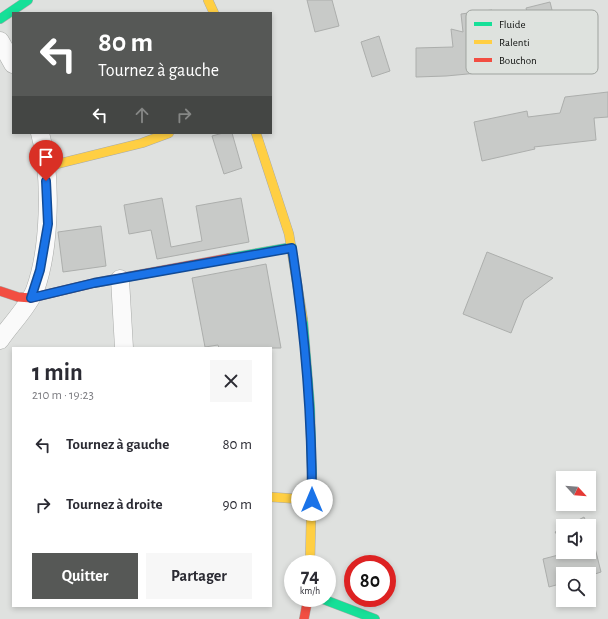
<!DOCTYPE html>
<html lang="fr">
<head>
<meta charset="utf-8">
<style>
	body { margin:0; font-family:"Alegreya Sans",sans-serif; background:#f7f7f7; color:#2b2b33; height:100vh; display:flex; flex-direction:column; font-size:15px; white-space:nowrap }
	* { box-sizing:border-box; margin:0 }
	p { font-size:13px; color:#7c7c81 }
	.icon { flex:none; width:22px; height:22px; fill:none; stroke:currentColor; stroke-width:2; stroke-linecap:round; stroke-linejoin:round }
	.map { position:relative; flex:1; overflow:hidden }
	.side { position:absolute; left:12px; top:347px; width:260px; height:260px; display:flex; flex-direction:column; background:#fff; border-radius:0px; box-shadow:0 2px 6px #0003 }
	.side>* { flex:none }
	.guide { position:absolute; left:12px; top:12px; width:260px; height:122px; border-radius:0px; box-shadow:0 2px 6px #0003; background:#565856; color:#fff; overflow:hidden }
	.needle { width:26px; rotate:116deg }
	.buttons { position:absolute; left:556px; top:471px; display:grid; gap:8px }
	.buttons a { display:grid; place-items:center; width:40px; height:40px; border-radius:0px; background:#fff; box-shadow:0 2px 6px #0003; font-size:20px }
	.speed { position:absolute; left:284px; top:555px; display:flex; gap:8px; font-size:20px; font-weight:700; text-align:center }
	.speed>* { display:grid; place-content:center; width:52px; height:52px; border-radius:50%; background:#fff; box-shadow:0 2px 6px #0003; line-height:1 }
	.speed small { font-size:10px; font-weight:400 }
	.speed .limit { border:6px solid #d22; background:#fff; color:#111 }
	.pin { position:absolute; display:grid; place-items:center; width:34px; height:34px; color:#fff; margin:-41px -17px; border-radius:50% 50% 50% 0; rotate:-45deg; box-shadow:0 0 4px #0007 }
	.pin .icon { rotate:45deg }
	.me { position:absolute; width:44px; margin:-22px; rotate:0deg; stroke-linejoin:round; filter:drop-shadow(0 0 3px #0008) }
	.turn { display:flex; align-items:center; gap:14px; height:84px; padding:0 20px; font-size:18px }
	.turn .icon { width:52px; height:52px; stroke-width:2.5 }
	.turn b { display:block; font-size:28px; line-height:34px }
	.lanes { display:flex; align-items:center; height:38px; padding:0 20px; background:#0003; justify-content:center; gap:20px; direction:ltr }
	.lanes .off { opacity:.35 }
	.round { display:grid; place-items:center; flex:none; width:42px; height:42px; border-radius:0px; background:#f7f7f7 }
	.overview { display:flex; align-items:center; justify-content:space-between; height:68px; padding:0 20px }
	h1 { font-size:24px; font-weight:700; line-height:30px }
	.cta { display:flex; gap:8px; margin-top:auto; padding:8px 20px }
	.cta a { flex:1; height:46px; border-radius:0px; background:#565856; color:#fff; font-size:16px; font-weight:700; line-height:46px; text-align:center }
	.cta a+a { background:#f7f7f7; color:#2b2b33 }
	ul { padding:0; list-style:none }
	li { display:flex; align-items:center; gap:12px; height:60px; padding:0 20px }
	li div { flex:1 }
	li b { display:block; font-size:15px }
	li em { font-style:normal }
	.map>svg:first-child { display:block }
	.building { fill:#c8cac8; stroke:#acaeac }
	.lines { fill:none; stroke-linecap:round; stroke-linejoin:round }
	.street-casing { stroke:#a8aaa8; stroke-width:19 }
	.fast-casing { stroke:#a8aaa8; stroke-width:10 }
	.slow-casing { stroke:#a8aaa8; stroke-width:10 }
	.jam-casing { stroke:#a8aaa8; stroke-width:10 }
	.street { stroke:#fafafa; stroke-width:18 }
	.fast { stroke:#16e098; stroke-width:9 }
	.slow { stroke:#ffcf43; stroke-width:9 }
	.jam { stroke:#f24e42; stroke-width:9 }
	.route-casing { stroke:#114b97; stroke-width:10 }
	.route { stroke:#1a73e8; stroke-width:7 }
	.key { fill:#dee2de; stroke:#9fa39f; stroke-width:1 }
	.key-label { font-size:11px; fill:#0d0f0d }
</style>
</head>
<body>
<div class="map">
<svg width="608" height="619" viewBox="0 0 608 619">
	<rect width="100%" height="100%" fill="#dfe1df"/>
	<g class="building">
		<polygon points="307,0 332,0 339,26 315,32"/>
		<polygon points="550,2 554,18 530,24 526,8"/>
		<polygon points="492,10 494,28 484,29 489,72 446,76 416,77 416,48 453,47 451,29 463,32 461,14"/>
		<polygon points="379,36 390,71 372,77 361,42"/>
		<polygon points="608,92 608,117 594,118 596,140 534,147 535,149 482,161 474,122 527,111 528,117 560,113 565,97"/>
		<polygon points="223,133 232,133 242,168 224,174 212,136"/>
		<polygon points="162,198 171,247 202,241 196,206 241,198 249,242 157,259 151,230 129,234 124,205"/>
		<polygon points="101,226 106,266 63,272 58,232"/>
		<polygon points="487,252 553,278 524,300 511,333 463,314"/>
		<polygon points="266,264 281,348 219,348 218,345 205,347 192,278"/>
		<polygon points="584,517 588,526 566,526 571,524"/>
		<polygon points="563,528 563,543 555,532"/>
		<polygon points="589,529 592,536 601,572 589,576 589,574 563,574 563,583 549,587 543,559 570,552 589,552"/>
	</g>
	<g class="lines">
		<defs>
			<g id="street">
				<polyline points="0,41 13,64"/>
				<polyline points="120,279 124,348"/>
				<path d="M0 340C10 325 29 306 35 290 50 249 52 175 40 133"/>
			</g>
			<g id="fast">
				<polyline points="0,19 28,0"/>
				<polyline points="229,258 292,247"/>
				<polyline points="303,320 310,406 312,476"/>
				<polyline points="320,598 375,619"/>
			</g>
			<g id="slow">
				<polyline points="208,0 214,13"/>
				<polyline points="256,133 289,234 303,320"/>
				<polyline points="45,167 142,143 169,133"/>
				<polyline points="271,497 313,500"/>
				<polyline points="310,564 312,476"/>
			</g>
			<g id="jam">
				<polyline points="0,291 18,297 31,298 94,283 229,258"/>
				<polyline points="304,619 308,598"/>
			</g>
		</defs>
		<use href="#street" class="street-casing"/>
		<use href="#fast" class="fast-casing"/>
		<use href="#slow" class="slow-casing"/>
		<use href="#jam" class="jam-casing"/>
		<use href="#street" class="street"/>
		<use href="#fast" class="fast"/>
		<use href="#slow" class="slow"/>
		<use href="#jam" class="jam"/>
	</g>
	<g class="lines">
		<defs>
			<path id="route" d="M46 181 48 224 40 270 31 298 94 283 292 248C305 332 312 415 312 500"/>
		</defs>
		<use href="#route" class="route-casing"/>
		<use href="#route" class="route"/>
	</g>
	<rect x="466" y="10" width="132" height="64" rx="6" class="key"/>
	<rect x="474" y="22" width="18" height="4" fill="#16e098"/>
	<rect x="474" y="40" width="18" height="4" fill="#ffcf43"/>
	<rect x="474" y="58" width="18" height="4" fill="#f24e42"/>
	<g class="key-label">
		<text x="499" y="28">Fluide</text>
		<text x="499" y="46">Ralenti</text>
		<text x="499" y="64">Bouchon</text>
	</g>
</svg>
<div class="buttons">
<a><svg class="needle" viewBox="-14 -14 28 28"><path d="M0-13l5 13h-10z" fill="#e53935"/><path d="M0 13l5-13h-10z" fill="#7c7c81"/></svg></a>
<a><svg class="icon" aria-label="sound" viewBox="0 0 24 24"><path d="M4 9h4l5-4v14l-5-4H4zM17 9q2 3 0 6"/></svg></a>
<a><svg class="icon" aria-label="search" viewBox="0 0 24 24"><circle cx="10" cy="10" r="6"/><path d="M15 15l6 6"/></svg></a>
</div>
<div class="speed"><div>74<small>km/h</small></div><div class="limit">80</div></div>
<div class="pin" style="left:46px;top:181px;background:#d93025"><svg class="icon" aria-label="arrive" viewBox="0 0 24 24"><path d="M6 21V4h12l-3 4 3 4H6"/></svg></div>
<svg class="me" style="left:312px;top:500px" viewBox="-20 -20 40 40"><circle r="19" fill="#fff"/><path d="M0-13L10 11 0 6-10 11z" fill="#1a73e8"/></svg>
<div class="guide">
<div class="turn"><svg class="icon" aria-label="left" viewBox="0 0 24 24"><path d="M17 20v-9H6M10 6l-5 5 5 5"/></svg><div><b>80 m</b>Tournez à gauche</div></div>
<div class="lanes"><svg class="icon" aria-label="left" viewBox="0 0 24 24"><path d="M17 20v-9H6M10 6l-5 5 5 5"/></svg><svg class="icon off" aria-label="ahead" viewBox="0 0 24 24"><path d="M12 20V5M6 11l6-6 6 6"/></svg><svg class="icon off" aria-label="right" viewBox="0 0 24 24"><path d="M7 20v-9h11M14 6l5 5-5 5"/></svg></div>
</div>
<section class="side">
<div class="overview"><div><h1>1 min</h1><p>210 m · 19:23</p></div><a class="round"><svg class="icon" aria-label="close" viewBox="0 0 24 24"><path d="M6 6l12 12M18 6L6 18"/></svg></a></div>
<ul>
<li><svg class="icon" aria-label="left" viewBox="0 0 24 24"><path d="M17 20v-9H6M10 6l-5 5 5 5"/></svg><div><b>Tournez à gauche</b></div><em>80 m</em></li>
<li><svg class="icon" aria-label="right" viewBox="0 0 24 24"><path d="M7 20v-9h11M14 6l5 5-5 5"/></svg><div><b>Tournez à droite</b></div><em>90 m</em></li>
</ul>
<div class="cta"><a>Quitter</a><a>Partager</a></div>
</section>
</div>
</body>
</html>
